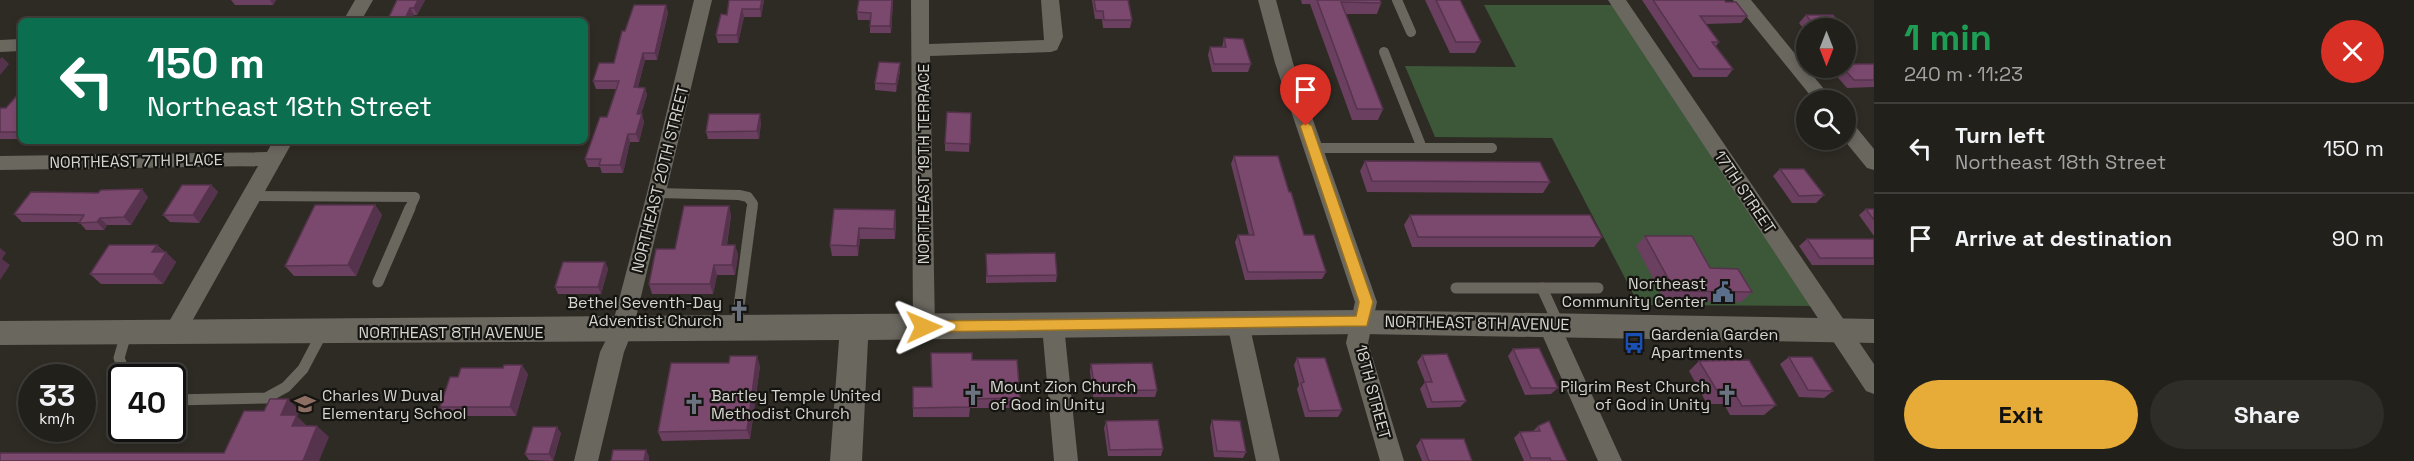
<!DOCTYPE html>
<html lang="en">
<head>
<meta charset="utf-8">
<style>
	body { margin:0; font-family:"Space Grotesk",sans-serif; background:#2e2d28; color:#f1f3f6; height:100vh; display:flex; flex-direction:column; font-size:22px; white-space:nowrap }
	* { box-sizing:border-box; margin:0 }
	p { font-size:20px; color:#a2a3a3 }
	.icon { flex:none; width:33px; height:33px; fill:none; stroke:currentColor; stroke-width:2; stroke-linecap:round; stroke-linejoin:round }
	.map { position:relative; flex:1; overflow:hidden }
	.drawer { display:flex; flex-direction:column; background:#22201b; width:540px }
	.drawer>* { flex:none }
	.banner { position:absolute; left:18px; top:18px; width:570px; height:126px; border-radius:9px; box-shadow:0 3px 9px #0003,0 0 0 2px #3f3e3a; background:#0b6e4f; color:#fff; overflow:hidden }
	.needle { width:39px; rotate:180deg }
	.controls { position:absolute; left:1796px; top:18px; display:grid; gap:12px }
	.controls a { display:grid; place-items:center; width:60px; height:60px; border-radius:50%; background:#22201b; box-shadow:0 3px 9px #0003,0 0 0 2px #3f3e3a; font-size:30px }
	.speed { position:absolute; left:18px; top:364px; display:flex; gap:12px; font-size:30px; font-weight:700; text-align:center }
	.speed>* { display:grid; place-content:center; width:78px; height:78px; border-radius:50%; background:#22201b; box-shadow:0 3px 9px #0003,0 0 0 2px #3f3e3a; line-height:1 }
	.speed small { font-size:15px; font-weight:400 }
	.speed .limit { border:3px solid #111; border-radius:9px; background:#fff; color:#111 }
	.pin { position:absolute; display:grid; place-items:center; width:51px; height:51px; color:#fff; margin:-62px -26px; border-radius:50% 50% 50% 0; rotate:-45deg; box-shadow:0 0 6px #0007 }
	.pin .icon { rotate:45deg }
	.me { position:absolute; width:66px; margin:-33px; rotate:89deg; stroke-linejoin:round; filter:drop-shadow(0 0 4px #0008) }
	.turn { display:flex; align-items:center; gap:21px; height:126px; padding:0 30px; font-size:27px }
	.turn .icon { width:78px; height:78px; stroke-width:2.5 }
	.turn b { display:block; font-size:42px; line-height:51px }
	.round { display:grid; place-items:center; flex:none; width:63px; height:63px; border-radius:32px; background:#2e2d28 }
	.head { display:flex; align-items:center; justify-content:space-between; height:102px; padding:0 30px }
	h1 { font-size:36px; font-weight:600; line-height:45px; color:#1e9e55 }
	.cta { display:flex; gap:12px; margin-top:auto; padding:12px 30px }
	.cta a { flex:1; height:69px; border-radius:36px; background:#e7ac37; color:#111; font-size:24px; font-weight:600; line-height:69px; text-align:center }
	.cta a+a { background:#2e2d28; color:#f1f3f6 }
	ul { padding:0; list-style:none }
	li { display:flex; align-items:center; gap:18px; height:90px; padding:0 30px; border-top:2px solid #3f3e3a }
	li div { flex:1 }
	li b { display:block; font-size:22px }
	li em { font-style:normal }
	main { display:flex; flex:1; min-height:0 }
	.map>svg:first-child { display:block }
	.green { fill:#3d5739 }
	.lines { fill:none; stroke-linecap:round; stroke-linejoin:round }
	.service-far1 { stroke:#6a675f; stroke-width:10 }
	.service { stroke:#6a675f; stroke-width:11 }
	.minor { fill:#6a675f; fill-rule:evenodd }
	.tertiary { fill:#6a675f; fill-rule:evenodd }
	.wall { fill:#6a3f5f }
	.shaded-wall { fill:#56334d }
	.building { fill:#7b496e; stroke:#56334d; stroke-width:1.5 }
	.route { fill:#e7ac37; stroke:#967024; stroke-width:1.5 }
	.labels { text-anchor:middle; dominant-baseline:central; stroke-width:4.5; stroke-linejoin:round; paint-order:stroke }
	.street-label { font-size:16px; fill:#d5d4cf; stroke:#151410 }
	.poi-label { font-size:16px; fill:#d5d4cf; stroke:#151410; text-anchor:start }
</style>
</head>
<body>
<main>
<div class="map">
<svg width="1874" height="461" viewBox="0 0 1874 461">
	<rect width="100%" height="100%" fill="#2e2b24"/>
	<polygon class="green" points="1484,5 1616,5 1812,306 1639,305 1552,138 1435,137 1405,66 1516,67"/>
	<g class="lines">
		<g class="service-far1">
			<polyline points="1397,0 1411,32"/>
			<polyline points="1313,148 1422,148 1384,52"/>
			<polyline points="1422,148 1492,148"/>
			<polyline points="657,193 739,195 748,197 753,204 752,210"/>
			<polyline points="251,196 415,197 409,210"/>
		</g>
		<g class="service">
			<polyline points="378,282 410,208"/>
			<polyline points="1456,288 1598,288"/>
			<polyline points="1542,288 1558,323"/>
			<polyline points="736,329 752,208"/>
			<polyline points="126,334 119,358 127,378"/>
			<polyline points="172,400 266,398 286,387 303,369 322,333"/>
		</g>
		<g class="minor">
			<polygon points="355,0 373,0 361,21 343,21"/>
			<polygon points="694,0 712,0 633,330 624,352 598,461 574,461 600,352 611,330 647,193"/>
			<polygon points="911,0 929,0 929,44 1044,40 1041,0 1059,0 1063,37 1057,50 1051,52 930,56 935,327 932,334 924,336 916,334 913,327"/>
			<polygon points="1258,0 1276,0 1293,63 1377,302 1368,343 1404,461 1380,461 1346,343 1355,302 1275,63"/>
			<polygon points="1608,0 1626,0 1874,364 1874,394 1866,391"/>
			<polygon points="1733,0 1751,0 1833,100 1814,100"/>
			<polygon points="21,39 21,51 0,52 0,40"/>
			<polygon points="1845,120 1852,122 1874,149 1874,170 1867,168 1844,140"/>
			<polygon points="273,141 293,141 181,341 173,344 165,341 162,334 258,166 0,170 0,156 267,152"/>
			<polygon points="1238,314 1246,316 1249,323 1280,461 1256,461 1227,323 1230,316"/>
			<polygon points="1548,314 1556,316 1622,461 1598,461 1537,323 1540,316"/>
			<polygon points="1053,317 1061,319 1064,326 1078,461 1054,461 1042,326 1045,319"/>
		</g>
		<polygon class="tertiary" points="1362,310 1874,319 1874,343 1362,334 868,340 862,461 830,461 839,340 0,345 0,321"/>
	</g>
	<g class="wall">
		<polygon points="231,0 276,0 273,5 235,5"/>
		<polygon points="397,0 425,0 417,15 414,15"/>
		<polygon points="729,0 764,0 761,17 744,17 738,43 718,43 716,35 727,15"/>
		<polygon points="893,0 891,33 870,33 870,20 858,20 857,12"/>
		<polygon points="1092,0 1128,0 1132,20 1130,28 1103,28 1102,19 1095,19"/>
		<polygon points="1301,0 1380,0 1381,3 1377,14 1346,14 1383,109 1378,120 1352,120 1310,4 1302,4"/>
		<polygon points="1425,0 1460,0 1481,42 1475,53 1450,53"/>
		<polygon points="1642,0 1724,0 1747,16 1741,23 1706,24 1719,42 1716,46 1733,69 1727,77 1693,77"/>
		<polygon points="666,5 668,13 657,60 645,60 638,87 645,88 647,95 641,114 644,122 639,142 630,142 623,173 602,173 600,167 588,167 585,159 607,117 616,89 596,89 593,81 614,63 625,31"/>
		<polygon points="1806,15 1844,28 1806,28 1806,32 1799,23"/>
		<polygon points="1224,38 1251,64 1248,72 1212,72 1208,55 1210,47 1222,47"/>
		<polygon points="900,63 900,71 896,92 875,90 875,83"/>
		<polygon points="1874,64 1874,87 1847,88 1833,72 1837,68 1845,68"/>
		<polygon points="21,91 21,139 0,139 0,108 6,108"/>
		<polygon points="971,113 969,152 945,151 945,143"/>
		<polygon points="761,122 759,139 708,139 706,132"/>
		<polygon points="321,141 362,141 359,146 324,146"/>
		<polygon points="1234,156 1289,192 1304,235 1326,272 1322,279 1245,280 1235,242 1238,235 1249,235 1231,164"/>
		<polygon points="1365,161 1550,182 1543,193 1367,192 1360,171"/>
		<polygon points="1780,169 1824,195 1816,203 1792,203 1773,176"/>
		<polygon points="211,185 218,192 199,223 170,222 163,215"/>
		<polygon points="148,197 131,225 107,225 104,230 86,230 79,222 22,222 14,214"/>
		<polygon points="375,205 382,215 356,276 294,276 285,266"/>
		<polygon points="729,206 731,216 727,245 735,245 738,255 735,275 717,275 713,294 652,294 649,284"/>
		<polygon points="834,209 896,220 895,239 860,239 858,256 832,256 830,245"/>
		<polygon points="1866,209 1874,209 1874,236 1859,215"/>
		<polygon points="1410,215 1602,237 1594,247 1412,247 1404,225"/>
		<polygon points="1645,236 1710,268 1752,292 1741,302 1665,301 1636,246"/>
		<polygon points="1807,239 1874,239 1874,265 1812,265 1799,246"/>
		<polygon points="157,245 176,262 163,284 101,284 90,274"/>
		<polygon points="986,254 1057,275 1056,282 986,283"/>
		<polygon points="605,262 608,269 601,294 558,294 555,287"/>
		<polygon points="1513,349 1558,388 1551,394 1525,395 1508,356"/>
		<polygon points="1422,355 1466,401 1460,407 1427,408 1420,389 1425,382 1417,362"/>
		<polygon points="1789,357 1833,391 1824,398 1799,397 1780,364"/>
		<polygon points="1297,358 1342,410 1338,417 1305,417 1297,389 1299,385 1294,365"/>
		<polygon points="972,360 1020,398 1019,408 970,408 969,417 913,417 913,387 931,387"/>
		<polygon points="1699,361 1776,405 1764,415 1730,415 1724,404 1707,404 1689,371"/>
		<polygon points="1091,364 1157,390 1155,397 1093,397 1090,371"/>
		<polygon points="760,366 750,439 662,441 658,432"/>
		<polygon points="503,368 528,374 516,416 447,416 440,407 458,377"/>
		<polygon points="1212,420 1246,452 1243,458 1214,457 1210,427"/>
		<polygon points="1106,421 1163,449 1161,456 1108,456 1104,428"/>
		<polygon points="1538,426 1567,461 1524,461 1514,438 1520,432 1533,431"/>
		<polygon points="561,433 553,461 529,460 525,454"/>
		<polygon points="1421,439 1472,461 1422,461 1416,446"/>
	</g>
	<g class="shaded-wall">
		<polygon points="270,0 276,0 273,5"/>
		<polygon points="418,0 425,0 417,15 414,8"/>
		<polygon points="762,0 764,0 764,1 761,17 760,9"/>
		<polygon points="893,0 893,4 891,33 890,26"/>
		<polygon points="666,5 668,13 657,60 655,53"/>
		<polygon points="410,8 414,15 411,21 404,21"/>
		<polygon points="742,9 744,17 738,43 737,35"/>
		<polygon points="643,53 645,60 636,95 634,87"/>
		<polygon points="2,57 9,64 0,75 0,59"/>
		<polygon points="900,63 900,71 896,92 896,84"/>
		<polygon points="645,88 647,95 639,121 637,114"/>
		<polygon points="642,114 644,122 639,142 636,134"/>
		<polygon points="760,114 761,122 759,139 757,131"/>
		<polygon points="628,134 630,142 623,173 620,165"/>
		<polygon points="356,141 362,141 359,146"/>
		<polygon points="211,185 218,192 199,223 193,215"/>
		<polygon points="142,189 148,197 131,225 124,217"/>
		<polygon points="375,205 382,215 356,276 348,265"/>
		<polygon points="729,206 731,216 725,255 722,245"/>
		<polygon points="895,210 896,220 895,239 894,229"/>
		<polygon points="100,218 107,225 104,230 97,222"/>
		<polygon points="859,228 860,239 858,256 857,246"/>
		<polygon points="157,245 165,253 166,252 176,262 163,284 153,274 152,252"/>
		<polygon points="735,245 738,255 735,275 732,265"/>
		<polygon points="0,248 6,253 2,259 10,265 0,280"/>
		<polygon points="605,262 608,269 601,294 598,287"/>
		<polygon points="714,265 717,275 713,294 710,284"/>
		<polygon points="757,356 760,366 750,439 747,430"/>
		<polygon points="522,365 528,374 516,416 510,407"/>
		<polygon points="288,399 300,411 297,416 308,427 304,438 281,415"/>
		<polygon points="317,426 329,437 319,461 303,461"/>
		<polygon points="557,427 561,433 553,461 549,454"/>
		<polygon points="646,450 649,456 649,461 644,461"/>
	</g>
	<g class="building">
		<polygon points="397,0 418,0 414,8 410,8 404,21 387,21"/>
		<polygon points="729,0 762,0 760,9 742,9 737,35 716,35 721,14 727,15"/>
		<polygon points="859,0 892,0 890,26 870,26 871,13 857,12"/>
		<polygon points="1094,0 1128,0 1132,20 1104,20 1103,11 1096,11"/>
		<polygon points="1317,0 1380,0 1381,3 1341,2 1383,109 1357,109"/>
		<polygon points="1436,0 1460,0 1481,42 1456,42"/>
		<polygon points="1653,0 1724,0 1726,2 1736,2 1747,16 1700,16 1719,42 1712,42 1733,69 1699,69"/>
		<polygon points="634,5 666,5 655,53 643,53 634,87 645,88 637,114 642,114 636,134 628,134 620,165 599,165 601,159 585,159 600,117 607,117 619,81 593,81 599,63 614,63 622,31 625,31"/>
		<polygon points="1806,15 1833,15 1844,28 1816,28"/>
		<polygon points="1224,38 1243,39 1251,64 1214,64 1210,47 1226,47"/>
		<polygon points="879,62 900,63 896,84 875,83"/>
		<polygon points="1845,64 1874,64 1874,80 1854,80 1843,68 1845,68"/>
		<polygon points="21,91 21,128 18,132 0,132 0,108 6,108"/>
		<polygon points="947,112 971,113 970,144 945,143"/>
		<polygon points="709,114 760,114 757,131 706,132"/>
		<polygon points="1234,156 1278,156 1289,192 1291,192 1304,235 1314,235 1326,272 1248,272 1238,235 1254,235"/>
		<polygon points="1365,161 1540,162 1550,182 1372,181"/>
		<polygon points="1780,169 1804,169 1824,195 1799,196"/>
		<polygon points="182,185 211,185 193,215 163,215"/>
		<polygon points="142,189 124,217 100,218 97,222 79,223 84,215 14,214 31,192 98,193 101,190"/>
		<polygon points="315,205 375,205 348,265 285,266"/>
		<polygon points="684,206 729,206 722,245 735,245 732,265 714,265 710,284 649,284 656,249 675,249"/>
		<polygon points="834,209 895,210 894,229 859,228 857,246 830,245"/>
		<polygon points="1866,209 1874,209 1874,220"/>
		<polygon points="1410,215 1590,215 1602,237 1418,237"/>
		<polygon points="1645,236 1692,236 1710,268 1738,269 1752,292 1675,291"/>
		<polygon points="1807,239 1874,239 1874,258 1820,258"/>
		<polygon points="109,245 157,245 152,252 166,252 153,274 90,274"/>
		<polygon points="1055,253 1057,275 987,276 986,254"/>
		<polygon points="563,262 605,262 598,287 555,287"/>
		<polygon points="1539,348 1558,388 1531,388 1513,349"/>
		<polygon points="931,353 972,353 972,360 1017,360 1020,398 969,399 970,407 913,408 913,387 932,387"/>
		<polygon points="1447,354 1466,401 1432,402 1425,382 1432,382 1422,355"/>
		<polygon points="730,356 757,356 747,430 658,432 671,363 729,363"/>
		<polygon points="1789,357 1812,357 1833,391 1808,390"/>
		<polygon points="1297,358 1325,358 1342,410 1309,411 1301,383 1304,382"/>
		<polygon points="1749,360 1776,405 1742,406 1735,394 1719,394 1699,361"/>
		<polygon points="1152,363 1157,390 1095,391 1091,364"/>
		<polygon points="504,365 522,365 510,407 440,407 450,377 458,377 461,368 503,368"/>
		<polygon points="270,399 288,399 281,415 297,415 292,426 317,426 303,461 0,461 0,453 224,453 244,411 264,411"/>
		<polygon points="1158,420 1163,449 1110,450 1106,421"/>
		<polygon points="1212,420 1240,421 1246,452 1217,451"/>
		<polygon points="1549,421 1567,461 1551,461 1550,458 1531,458 1520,432 1540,431 1538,426"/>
		<polygon points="533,427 557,427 549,454 525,454"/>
		<polygon points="1421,439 1464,439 1472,461 1429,461"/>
		<polygon points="613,450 646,450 644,461 611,461"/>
	</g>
	<polygon class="route" points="1306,122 1312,126 1373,302 1367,326 919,332 917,327 924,321 1356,316 1359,302 1300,126"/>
	<defs>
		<symbol id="civic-bare" viewBox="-9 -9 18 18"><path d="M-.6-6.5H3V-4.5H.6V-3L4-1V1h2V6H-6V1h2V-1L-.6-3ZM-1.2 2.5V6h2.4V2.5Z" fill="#5c6f8a" stroke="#151410" stroke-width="2.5" paint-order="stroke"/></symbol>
		<symbol id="church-bare" viewBox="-9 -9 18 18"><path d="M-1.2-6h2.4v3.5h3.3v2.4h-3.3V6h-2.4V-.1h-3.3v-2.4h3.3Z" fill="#6b7280" stroke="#151410" stroke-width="2.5" paint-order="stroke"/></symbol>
		<symbol id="bus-bare" viewBox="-9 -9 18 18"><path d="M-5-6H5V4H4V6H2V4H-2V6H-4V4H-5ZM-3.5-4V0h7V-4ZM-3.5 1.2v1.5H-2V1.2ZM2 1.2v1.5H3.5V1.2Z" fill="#1a4fb4" stroke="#151410" stroke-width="2.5" paint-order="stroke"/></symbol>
		<symbol id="school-bare" viewBox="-9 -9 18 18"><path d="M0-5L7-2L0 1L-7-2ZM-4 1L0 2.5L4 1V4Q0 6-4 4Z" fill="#8d6e63" stroke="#151410" stroke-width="2.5" paint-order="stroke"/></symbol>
	</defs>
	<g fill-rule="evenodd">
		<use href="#civic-bare" x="1708" y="277" width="30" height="30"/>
		<use href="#church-bare" x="724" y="296" width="30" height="30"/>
		<use href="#bus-bare" x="1619" y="328" width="30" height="30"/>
		<use href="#church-bare" x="958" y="380" width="30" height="30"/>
		<use href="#church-bare" x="1712" y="380" width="30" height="30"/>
		<use href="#school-bare" x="290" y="389" width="30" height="30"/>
		<use href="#church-bare" x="679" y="389" width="30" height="30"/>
	</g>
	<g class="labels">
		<g class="street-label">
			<text transform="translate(136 161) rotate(-1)">NORTHEAST 7TH PLACE</text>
			<text transform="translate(923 164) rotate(-90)">NORTHEAST 19TH TERRACE</text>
			<text transform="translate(660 179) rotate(-76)">NORTHEAST 20TH STREET</text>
			<text transform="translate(1745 192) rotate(56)">17TH STREET</text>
			<text transform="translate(1477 323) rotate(1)">NORTHEAST 8TH AVENUE</text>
			<text x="451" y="332">NORTHEAST 8TH AVENUE</text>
			<text transform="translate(1373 392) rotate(75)">18TH STREET</text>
		</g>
		<g class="poi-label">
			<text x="1706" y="283" text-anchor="end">Northeast<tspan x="1706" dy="18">Community Center</tspan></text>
			<text x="722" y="302" text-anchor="end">Bethel Seventh-Day<tspan x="722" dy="18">Adventist Church</tspan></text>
			<text x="1651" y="334">Gardenia Garden<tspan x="1651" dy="18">Apartments</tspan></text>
			<text x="990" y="386">Mount Zion Church<tspan x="990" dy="18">of God in Unity</tspan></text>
			<text x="1710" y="386" text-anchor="end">Pilgrim Rest Church<tspan x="1710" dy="18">of God in Unity</tspan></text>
			<text x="322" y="395">Charles W Duval<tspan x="322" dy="18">Elementary School</tspan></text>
			<text x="711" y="395">Bartley Temple United<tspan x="711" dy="18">Methodist Church</tspan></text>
		</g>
	</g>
</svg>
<div class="controls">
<a><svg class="needle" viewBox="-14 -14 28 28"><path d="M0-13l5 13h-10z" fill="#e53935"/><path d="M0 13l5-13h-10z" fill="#a2a3a3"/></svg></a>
<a><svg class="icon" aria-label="search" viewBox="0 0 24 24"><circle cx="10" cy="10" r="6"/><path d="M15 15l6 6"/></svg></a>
</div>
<div class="speed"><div>33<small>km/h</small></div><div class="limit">40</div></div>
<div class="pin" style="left:1306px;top:126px;background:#d93025"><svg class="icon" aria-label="arrive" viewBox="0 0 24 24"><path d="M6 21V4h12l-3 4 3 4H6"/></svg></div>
<svg class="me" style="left:924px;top:327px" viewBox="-20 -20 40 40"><path d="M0-17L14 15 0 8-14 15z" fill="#e7ac37" stroke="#fff" stroke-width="4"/></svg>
<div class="banner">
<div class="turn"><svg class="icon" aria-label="left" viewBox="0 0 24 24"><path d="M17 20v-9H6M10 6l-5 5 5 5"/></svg><div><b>150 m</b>Northeast 18th Street</div></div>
</div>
</div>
<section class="drawer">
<div class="head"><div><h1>1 min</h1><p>240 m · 11:23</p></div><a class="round" style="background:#d93025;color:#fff"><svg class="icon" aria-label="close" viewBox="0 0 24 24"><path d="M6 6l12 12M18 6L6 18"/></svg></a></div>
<ul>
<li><svg class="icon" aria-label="left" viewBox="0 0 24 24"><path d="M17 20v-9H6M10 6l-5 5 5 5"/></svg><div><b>Turn left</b><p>Northeast 18th Street</p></div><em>150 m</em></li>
<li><svg class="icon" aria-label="arrive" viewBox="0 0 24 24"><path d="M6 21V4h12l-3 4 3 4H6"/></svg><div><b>Arrive at destination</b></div><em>90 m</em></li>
</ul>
<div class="cta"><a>Exit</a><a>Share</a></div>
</section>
</main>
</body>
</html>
